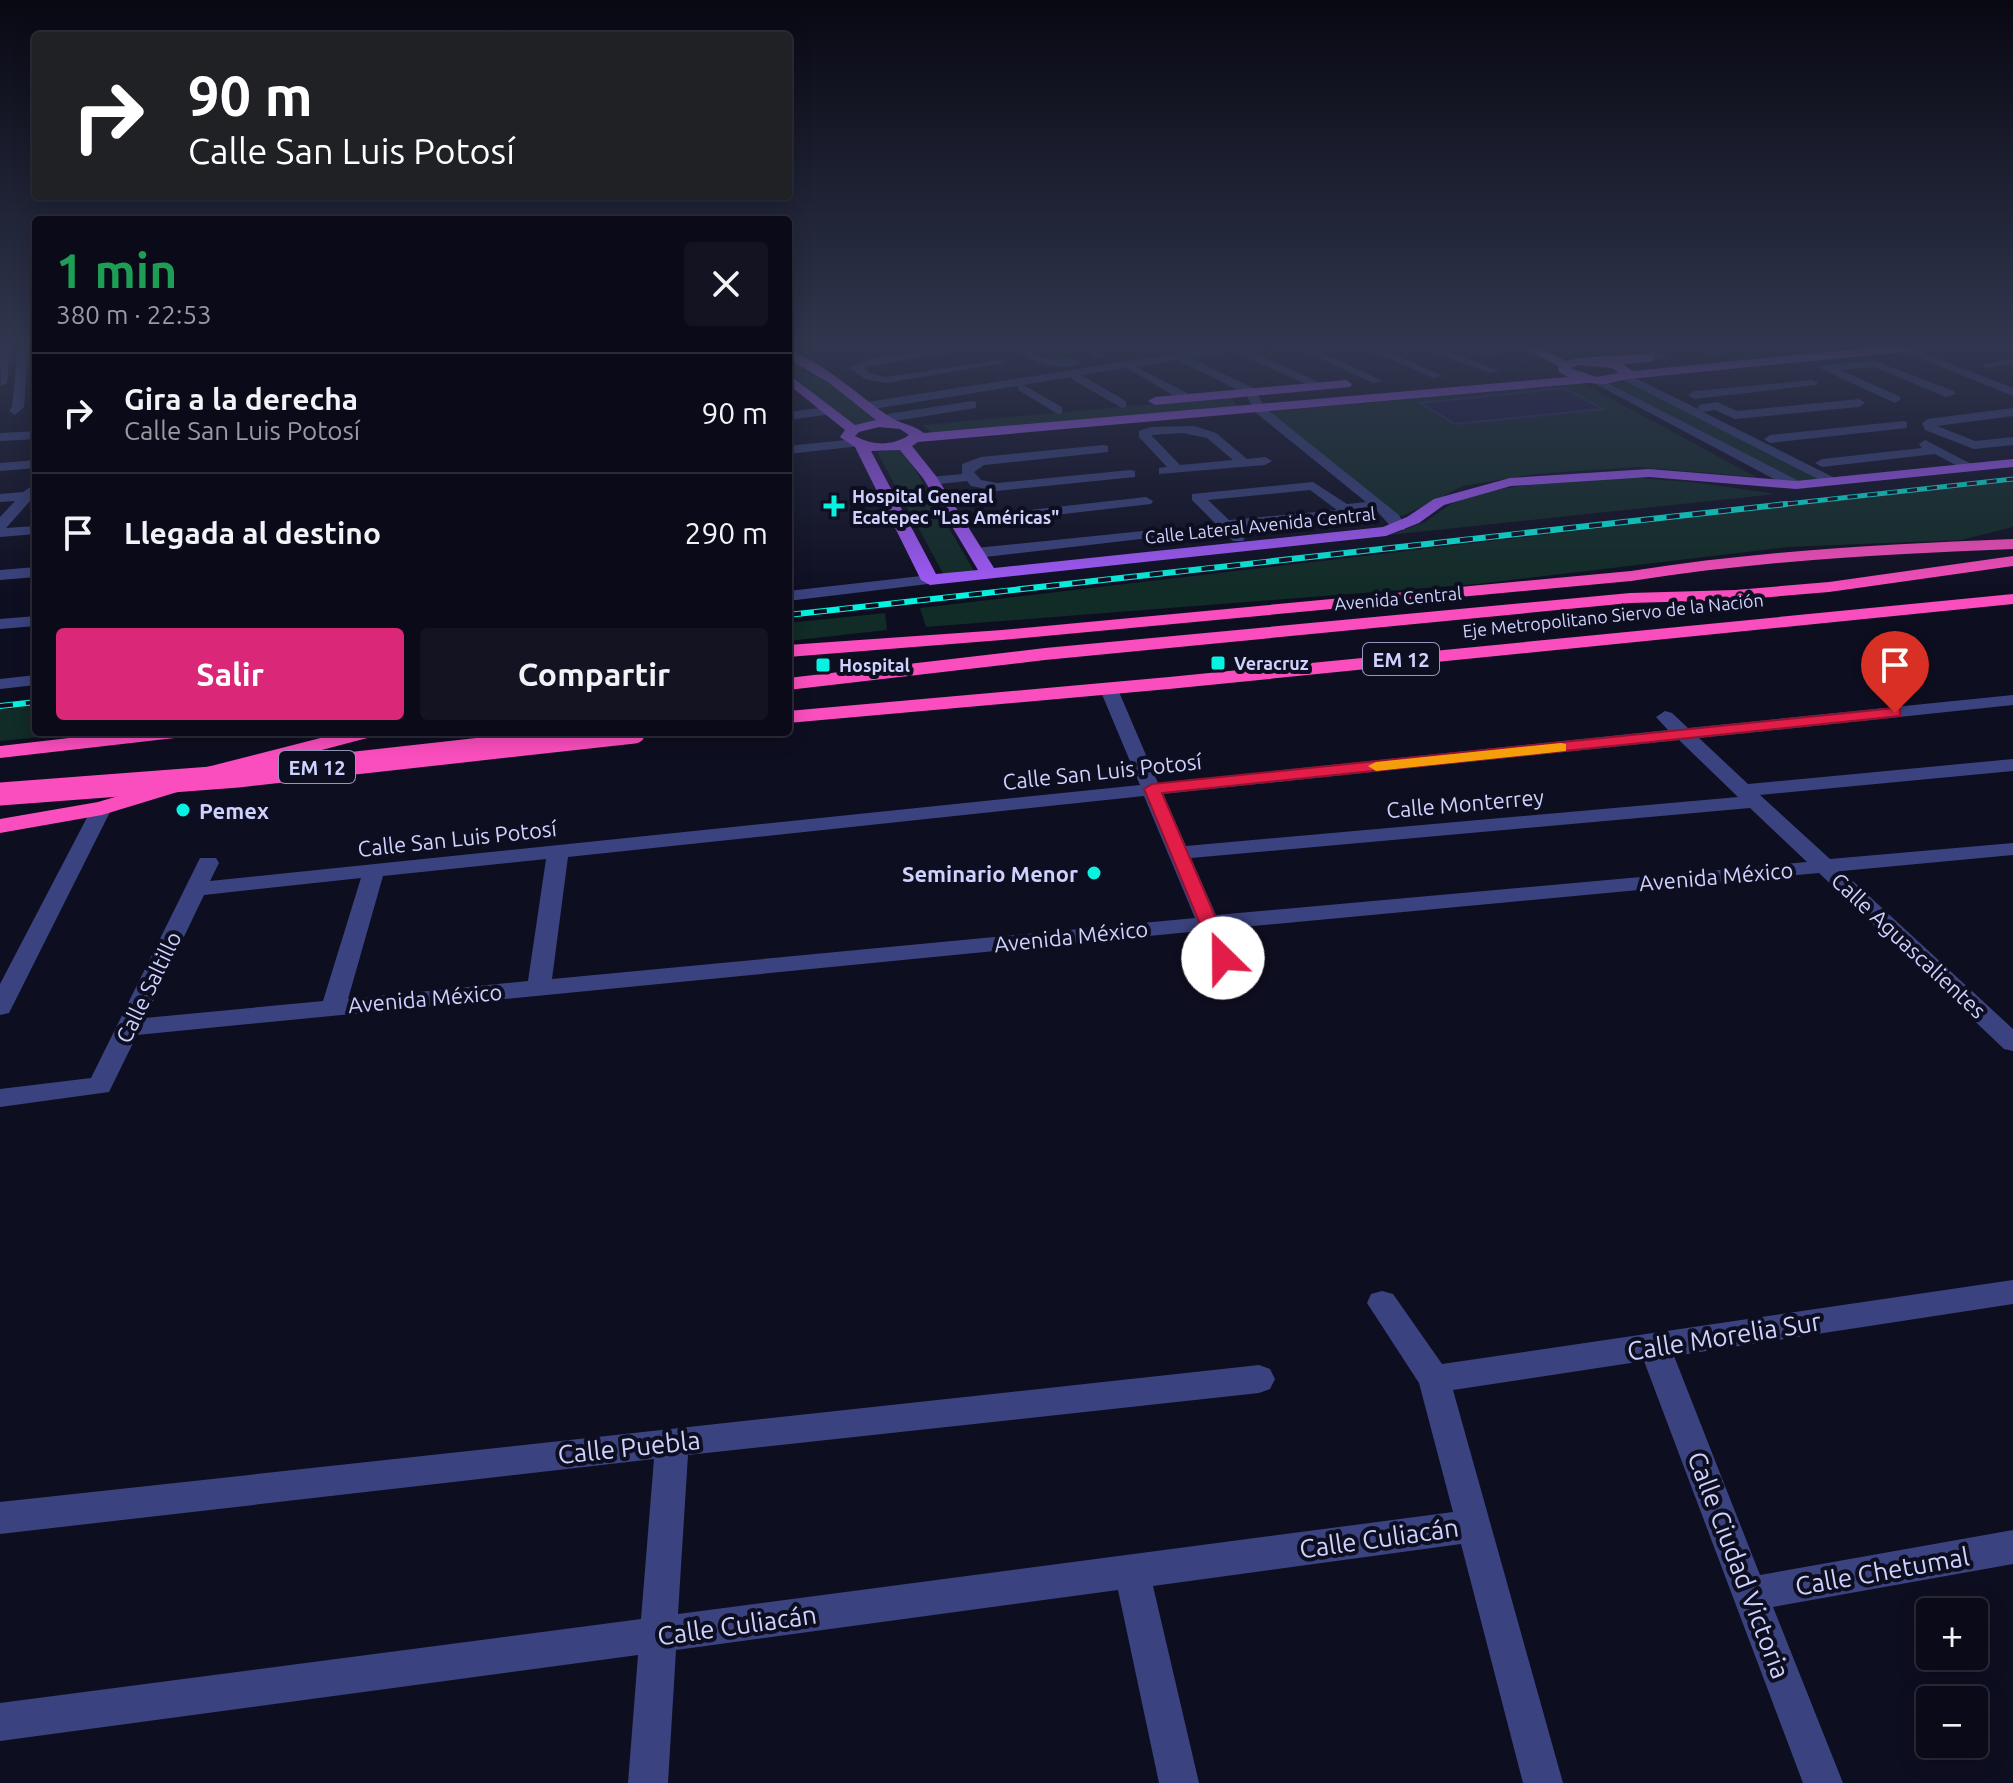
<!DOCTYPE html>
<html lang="es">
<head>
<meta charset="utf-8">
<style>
	body { margin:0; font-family:Ubuntu,sans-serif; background:#131322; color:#f1f3f6; height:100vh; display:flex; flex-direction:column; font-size:30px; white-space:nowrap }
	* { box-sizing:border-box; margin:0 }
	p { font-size:26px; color:#999aa2 }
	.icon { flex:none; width:44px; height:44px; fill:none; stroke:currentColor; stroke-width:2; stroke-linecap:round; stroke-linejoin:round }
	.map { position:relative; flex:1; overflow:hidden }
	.side { position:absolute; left:32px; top:216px; width:760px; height:520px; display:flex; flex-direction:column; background:#0a0a19; border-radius:8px; box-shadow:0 4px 20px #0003,0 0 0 2px #2a2b38 }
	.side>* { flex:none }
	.top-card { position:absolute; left:32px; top:32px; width:760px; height:168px; border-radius:8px; box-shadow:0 4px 20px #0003,0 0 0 2px #2a2b38; background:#202124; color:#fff; overflow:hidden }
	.controls { position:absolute; left:1916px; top:1598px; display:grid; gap:16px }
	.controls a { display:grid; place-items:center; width:72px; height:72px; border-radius:8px; background:#0a0a19; box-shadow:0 4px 20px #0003,0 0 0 2px #2a2b38; font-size:40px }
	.pin { position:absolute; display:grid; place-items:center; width:68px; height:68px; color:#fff; margin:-82px -34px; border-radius:50% 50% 50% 0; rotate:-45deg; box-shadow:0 0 8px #0007 }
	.pin .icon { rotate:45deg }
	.me { position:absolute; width:88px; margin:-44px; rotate:337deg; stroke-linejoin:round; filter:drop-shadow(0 0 6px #0008) }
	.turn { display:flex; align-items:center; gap:28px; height:168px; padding:0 24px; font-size:36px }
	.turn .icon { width:104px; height:104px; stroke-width:2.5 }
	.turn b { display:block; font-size:56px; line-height:68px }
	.round { display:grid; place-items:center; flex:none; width:84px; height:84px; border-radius:8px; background:#131322 }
	.headline { display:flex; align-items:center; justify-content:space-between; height:136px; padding:0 24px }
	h1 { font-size:48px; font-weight:700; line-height:60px; color:#1e9e55 }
	.primary-button { display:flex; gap:16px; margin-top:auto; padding:16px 24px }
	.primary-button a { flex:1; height:92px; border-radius:8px; background:#db2777; color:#fff; font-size:32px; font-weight:700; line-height:92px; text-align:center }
	.primary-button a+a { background:#131322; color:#f1f3f6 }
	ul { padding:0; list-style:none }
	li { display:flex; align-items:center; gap:24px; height:120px; padding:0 24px; border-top:2px solid #2a2b38 }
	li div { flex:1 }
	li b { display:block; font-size:30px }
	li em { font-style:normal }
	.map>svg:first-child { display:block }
	.green { fill:#112b26 }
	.building { fill:#1c1a42; stroke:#2f2d6d; stroke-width:2 }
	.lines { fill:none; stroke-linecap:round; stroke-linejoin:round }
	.minor { fill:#3a437f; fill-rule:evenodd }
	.major { fill:#a25afb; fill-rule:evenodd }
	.highway { fill:#fa4ebe; fill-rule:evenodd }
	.rail-far1-casing { stroke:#07f3e1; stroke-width:5 }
	.rail-casing { stroke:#07f3e1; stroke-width:6 }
	.rail-far1 { stroke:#0e0e21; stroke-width:3; stroke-dasharray:10; stroke-linecap:butt }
	.rail { stroke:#0e0e21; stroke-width:4; stroke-dasharray:13; stroke-linecap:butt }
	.highway-bridge { stroke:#fa4ebe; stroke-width:23 }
	.route { fill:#e11d48; stroke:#92132f; stroke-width:2 }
	.slow { fill:#f59e0b }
	.poi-dot { fill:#07f3e1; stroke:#0e0e21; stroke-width:3 }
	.labels { text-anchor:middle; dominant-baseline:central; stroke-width:8; stroke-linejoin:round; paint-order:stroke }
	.far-poi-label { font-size:18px; font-weight:bold; fill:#cfd2fe; stroke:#0e0e21; text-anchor:start }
	.far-street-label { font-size:18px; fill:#cfd2fe; stroke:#0e0e21 }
	.shield { fill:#0e0e21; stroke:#9597bc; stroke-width:2 }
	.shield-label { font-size:20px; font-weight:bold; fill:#cfd2fe }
	.street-label { font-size:22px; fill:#cfd2fe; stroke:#0e0e21 }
	.poi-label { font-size:22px; font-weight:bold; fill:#cfd2fe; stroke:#0e0e21; text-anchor:start }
	.near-street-label { font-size:26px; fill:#cfd2fe; stroke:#0e0e21 }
</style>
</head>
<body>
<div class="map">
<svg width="2013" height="1783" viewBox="0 0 2013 1783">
	<rect width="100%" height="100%" fill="#0e0e21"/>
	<g class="green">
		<path d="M788 358 829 381 878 420 853 425C835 410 788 383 788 358Z"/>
		<polygon points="1630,382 1823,480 1799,482 1609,383"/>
		<polygon points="1582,383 1756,477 1638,467 1535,474 1463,486 1403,516 1397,515 1266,412"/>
		<polygon points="1231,397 1238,407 934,435 923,425"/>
		<polygon points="903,449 974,571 944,575 877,452"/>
		<polygon points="1628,477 1699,483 1776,494 1389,535 1425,522 1451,504 1475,494 1519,486"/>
		<polygon points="2013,480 2013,527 1961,540 1788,547 1477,584 926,627 920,608"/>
		<polygon points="885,613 887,630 788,641 788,623"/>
		<polygon points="36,705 36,732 94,732 0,741 0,710"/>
	</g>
	<polygon class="building" points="1564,388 1603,409 1455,424 1420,403"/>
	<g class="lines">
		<g class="minor">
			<polygon points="0,346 10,346 7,383 1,386"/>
			<polygon points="18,346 28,346 24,407 15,415 9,411 12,407"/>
			<path d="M810 346H843C836 351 817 351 810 346Z"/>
			<polygon points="953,346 979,346 864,368 872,374 886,377 999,360 1005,363 886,383 865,379 850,368 867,359"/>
			<path d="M1013 346C1031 346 1034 355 1049 359 1061 361 1072 356 1082 362 1061 375 1029 361 1013 346Z"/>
			<polygon points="1080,346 1092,346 1106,356 1096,358"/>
			<path d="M1225 346H1250L1245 349 1323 384V388H1315L1238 354V350L1190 358 1255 389 1264 407 1399 515 1406 527 1404 530H1394L1376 510 1362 511 1356 516 1237 528 1245 538 1243 541H1233L1192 500V494L1313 482 1347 504 1366 502 1255 412 1246 394 1177 360 1136 367 1191 395V401H1183L1127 368 1081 375 1126 401V407L1122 408 1073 380 1072 377 1023 385 1062 407V413L1058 414 1018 390V386L867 410 861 406 867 402ZM1310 490 1337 510 1229 520 1208 500Z"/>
			<polygon points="1293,346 1307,346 1383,381 1373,383"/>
			<polygon points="1361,346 1375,346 1443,376 1433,378"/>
			<polygon points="1500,346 1525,346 1483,355 1478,352"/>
			<polygon points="1626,346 1642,346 1670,357 1660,359"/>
			<polygon points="1692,346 1707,346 1722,353 1716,356"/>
			<polygon points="1734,346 1750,346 1756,350 1751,353"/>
			<polygon points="1890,346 1905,346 2013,388 2013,396"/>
			<polygon points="1434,349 1442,349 1500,371 1490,373 1434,353"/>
			<polygon points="2013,358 2013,364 1987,368 1981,365"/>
			<polygon points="1875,361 1954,391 1956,394 1946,397 1874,367 1840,370 1899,396 1901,399 1895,403 1819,368 1825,365"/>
			<polygon points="1621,375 1629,375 1698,409 1699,405 1717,402 1737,411 1859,399 1865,403 1859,407 1735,419 1715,410 1703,412 1835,478 1837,481 1830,485 1621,379"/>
			<polygon points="1594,376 1801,482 1803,485 1791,488 1590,381 1588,379"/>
			<polygon points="1812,380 1818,383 1816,385 1694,399 1688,395 1694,391"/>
			<polygon points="972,401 976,402 976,408 888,422 882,418 888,414"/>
			<polygon points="828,407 832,408 832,414 788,420 788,412"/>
			<polygon points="2013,408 2013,416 1937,426 1975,441 2013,437 2013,445 1974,449 1925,430 1922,423 1928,419"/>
			<polygon points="1903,421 1907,422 1907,428 1770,443 1764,439 1770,435"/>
			<path d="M1194 426 1216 433 1247 459 1265 457 1272 461 1265 465 1159 474V468L1167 467 1139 437V431L1151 427ZM1183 433 1207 438 1233 460 1180 465 1151 435Z"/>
			<polygon points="36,431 36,439 0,441 0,433"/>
			<polygon points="855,439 860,440 860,446 788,454 788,446"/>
			<polygon points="1925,440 1977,467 1965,470 1935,454 1822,467 1815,463 1822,459 1922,448 1919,444"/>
			<polygon points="1103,445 1108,446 1108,452 984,465 974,472 981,480 997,483 1130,470 1135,471 1135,477 997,491 971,486 967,481 931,485 924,481 931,477 962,474 962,464 981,457"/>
			<polygon points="36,460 36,468 0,471 0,463"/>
			<polygon points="36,483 36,500 31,500 6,528 36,526 36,534 0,537 0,517 15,501 0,502 0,494 23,492"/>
			<polygon points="1146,497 1153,501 1151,504 993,522 986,518 993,514"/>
			<polygon points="1153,530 1158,531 1158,537 976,558 968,553 976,548"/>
			<polygon points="36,567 36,577 0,580 0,570"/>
			<polygon points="930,575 936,577 936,583 788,601 788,591"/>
			<polygon points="36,616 36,626 0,629 0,619"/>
			<polygon points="36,675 36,685 0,689 0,679"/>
			<path d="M1110 687 1119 692 1158 783 1668 730 1656 717 1665 711 1672 713 1688 728 2013 695V705L1699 738 1748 784 2013 759V771L1760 795 1830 859 2013 843V855L1842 871 2013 1029V1051L2004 1049 1819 873 1222 929 1235 958 1231 963H1215L1200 931 137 1035 109 1092 0 1107V1089L91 1078 200 858H216L219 863 210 881 1140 785 1101 692ZM1679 740 1738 797 1186 846 1163 794ZM1144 796 1195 918 552 979 568 857ZM1750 808 1807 862 1216 915 1191 858ZM546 859 528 981 348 999 383 876ZM361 878 323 1001 145 1018 204 895Z"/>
			<polygon points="102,802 112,808 12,1007 9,1013 0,1015 0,984 92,808"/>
			<polygon points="2013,1280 2013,1304 1674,1356 1760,1575 2013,1530 2013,1564 1773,1607 1843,1783 1803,1783 1644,1361 1453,1390 1563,1783 1523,1783 1461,1544 1153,1586 1199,1783 1159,1783 1118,1590 676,1650 668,1783 628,1783 638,1655 0,1741 0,1703 641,1619 654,1459 0,1534 0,1502 1259,1365 1270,1369 1275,1379 1270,1389 1259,1393 688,1455 678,1614 1453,1512 1419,1383 1367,1303 1371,1294 1382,1291 1393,1294 1442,1364"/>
		</g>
		<g class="major">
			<path d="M1520 346H1535L1566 361C1588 355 1626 356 1650 354L1656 358 1650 362 1622 364 1633 371 1888 346H1930L1924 350 1628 379 1605 384 1587 383 918 442 912 446 936 476 994 568 1383 527 1407 517 1434 499 1510 478 1649 469 1796 481 2013 459V467L1796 489 1649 477 1511 486 1444 505 1419 523 1386 536 930 585 921 580 855 447 840 437 845 430 788 384V374L855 425 876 420 828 382 788 359V350C827 364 857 395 890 417 900 424 910 423 924 433L1568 377 1559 372 1558 366ZM1580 365 1612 368 1619 373 1596 377 1570 368ZM879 427 900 429 909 435C893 446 873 446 855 436L859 432ZM900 450 923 478 978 570 936 574 871 451Z"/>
			<polygon points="1346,380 1352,384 1350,387 1155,405 1148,401 1155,397"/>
		</g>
		<g class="highway">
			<path d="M2013 539V549C1885 554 1758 561 1631 581L1002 640 788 657V645L1002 630 1631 571C1758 551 1885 544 2013 539Z"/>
			<polygon points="2013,556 2013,566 1829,592 1735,600 1630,603 1045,660 788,690 788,678 1045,648 1630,593 1735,590 1829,582"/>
			<polygon points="2013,594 2013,604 1169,689 788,723 788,711 1169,677"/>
			<polygon points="121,732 185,732 175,738 0,758 0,746"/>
			<polygon points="344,732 378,732 375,736 215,778 204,772 207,767"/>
			<polygon points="176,779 187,785 184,790 102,815 0,833 0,819 98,802"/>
		</g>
		<defs>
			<polyline id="rail-far1" points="1768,506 2013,479"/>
			<g id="rail">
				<polyline points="788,615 1786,504"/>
				<polyline points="0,706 36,702"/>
			</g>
		</defs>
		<use href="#rail-far1" class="rail-far1-casing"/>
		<use href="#rail" class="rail-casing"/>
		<use href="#rail-far1" class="rail-far1"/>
		<use href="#rail" class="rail"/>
		<polyline class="highway-bridge" points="0,794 238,776 634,732"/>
	</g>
	<linearGradient id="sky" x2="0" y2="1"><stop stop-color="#080812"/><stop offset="0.58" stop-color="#30364e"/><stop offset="1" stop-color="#30364e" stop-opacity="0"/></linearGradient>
	<rect width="2013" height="596" fill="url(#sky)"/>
	<polygon class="route" points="1895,708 1900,709 1900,716 1162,793 1233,958 1223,964 1214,958 1144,789 1152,784"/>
	<polygon class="slow" points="1561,743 1566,744 1566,751 1376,771 1368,766 1376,762"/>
	<g class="poi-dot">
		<path d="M830 494h8v8h8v8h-8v8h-8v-8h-8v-8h8z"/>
		<rect x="1210" y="655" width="16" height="16" rx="4"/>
		<rect x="815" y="657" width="16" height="16" rx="4"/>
		<circle cx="183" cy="810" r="8"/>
		<circle cx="1094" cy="873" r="8"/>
	</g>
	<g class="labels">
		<g class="far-poi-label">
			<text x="852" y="496">Hospital General<tspan x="852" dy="21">Ecatepec "Las Américas"</tspan></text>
			<text x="1234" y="663">Veracruz</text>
			<text x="839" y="665">Hospital</text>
		</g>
		<g class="far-street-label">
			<text transform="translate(1260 525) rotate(-6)">Calle Lateral Avenida Central</text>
			<text transform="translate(1398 598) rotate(-5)">Avenida Central</text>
			<text transform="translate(1613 615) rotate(-6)">Eje Metropolitano Siervo de la Nación</text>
		</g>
		<g class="shield">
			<rect x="1363" y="643" width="76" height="32" rx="6"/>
			<rect x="279" y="751" width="76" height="32" rx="6"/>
		</g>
		<g class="shield-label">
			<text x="1401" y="659">EM 12</text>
			<text x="317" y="767">EM 12</text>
		</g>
		<g class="street-label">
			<text transform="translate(1102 771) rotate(-6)">Calle San Luis Potosí</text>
			<text transform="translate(1465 803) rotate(-5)">Calle Monterrey</text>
			<text transform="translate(457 838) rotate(-6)">Calle San Luis Potosí</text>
			<text transform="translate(1716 876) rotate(-5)">Avenida México</text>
			<text transform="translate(1071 936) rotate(-6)">Avenida México</text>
			<text transform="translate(1909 945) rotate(43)">Calle Aguascalientes</text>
			<text transform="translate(148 987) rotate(-64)">Calle Saltillo</text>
			<text transform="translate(425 998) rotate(-5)">Avenida México</text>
		</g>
		<g class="poi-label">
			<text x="199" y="810">Pemex</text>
			<text x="1078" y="873" text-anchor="end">Seminario Menor</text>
		</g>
		<g class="near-street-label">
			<text transform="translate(1724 1336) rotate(-9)">Calle Morelia Sur</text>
			<text transform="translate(629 1447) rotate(-6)">Calle Puebla</text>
			<text transform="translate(1379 1538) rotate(-8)">Calle Culiacán</text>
			<text transform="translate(1739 1565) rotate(69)">Calle Ciudad Victoria</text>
			<text transform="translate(1882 1571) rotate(-10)">Calle Chetumal</text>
			<text transform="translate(737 1625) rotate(-8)">Calle Culiacán</text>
		</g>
	</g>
</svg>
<div class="controls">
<a>+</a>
<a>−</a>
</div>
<div class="pin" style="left:1895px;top:713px;background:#d93025"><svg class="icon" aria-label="arrive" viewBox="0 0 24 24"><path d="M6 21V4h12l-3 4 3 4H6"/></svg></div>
<svg class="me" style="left:1223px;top:958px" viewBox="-20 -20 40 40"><circle r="19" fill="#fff"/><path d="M0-13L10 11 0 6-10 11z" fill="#e11d48"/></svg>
<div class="top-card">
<div class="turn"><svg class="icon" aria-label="right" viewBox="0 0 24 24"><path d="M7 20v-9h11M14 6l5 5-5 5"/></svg><div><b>90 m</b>Calle San Luis Potosí</div></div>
</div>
<section class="side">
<div class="headline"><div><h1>1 min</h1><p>380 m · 22:53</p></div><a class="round"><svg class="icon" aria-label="close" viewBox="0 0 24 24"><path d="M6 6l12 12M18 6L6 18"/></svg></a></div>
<ul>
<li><svg class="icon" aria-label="right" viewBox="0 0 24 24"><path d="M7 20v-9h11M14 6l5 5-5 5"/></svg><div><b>Gira a la derecha</b><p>Calle San Luis Potosí</p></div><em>90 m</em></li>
<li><svg class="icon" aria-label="arrive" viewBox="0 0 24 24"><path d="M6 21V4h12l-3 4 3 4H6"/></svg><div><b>Llegada al destino</b></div><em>290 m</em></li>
</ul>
<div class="primary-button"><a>Salir</a><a>Compartir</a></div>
</section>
</div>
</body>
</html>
